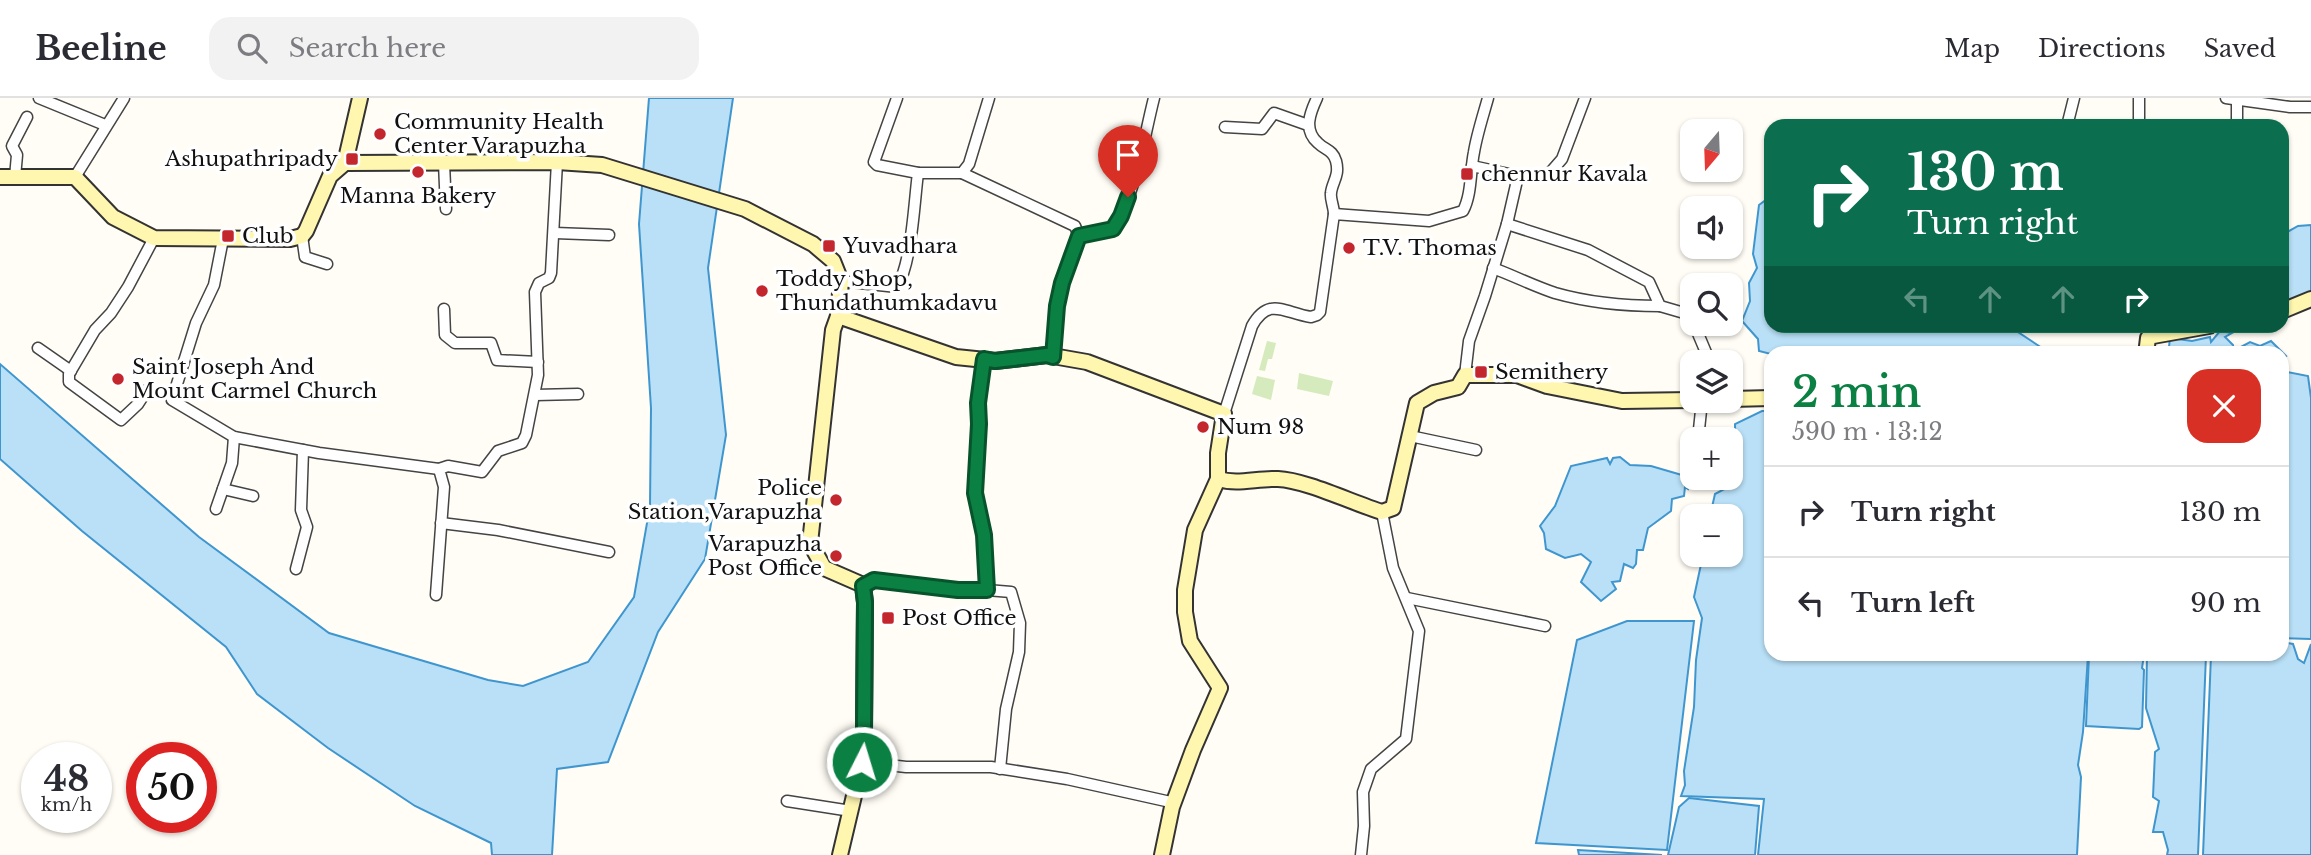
<!DOCTYPE html>
<html lang="en">
<head>
<meta charset="utf-8">
<style>
	body { margin:0; font-family:"Libre Baskerville",serif; background:#f2f2f3; color:#2b2b33; height:100vh; display:flex; flex-direction:column; font-size:26px; white-space:nowrap }
	* { box-sizing:border-box; margin:0 }
	p { font-size:23px; color:#7c7c81 }
	.icon { flex:none; width:38px; height:38px; fill:none; stroke:currentColor; stroke-width:2; stroke-linecap:round; stroke-linejoin:round }
	.map { position:relative; flex:1; overflow:hidden }
	.details { position:absolute; left:1764px; top:248px; width:525px; height:315px; display:flex; flex-direction:column; background:#fff; border-radius:21px; box-shadow:0 2px 5px #0004 }
	.details>* { flex:none }
	.guide { position:absolute; left:1764px; top:21px; width:525px; height:214px; border-radius:21px; box-shadow:0 2px 5px #0004; background:#0b6e4f; color:#fff; overflow:hidden }
	.needle { width:46px; rotate:199deg }
	.tools { position:absolute; left:1680px; top:21px; display:grid; gap:14px }
	.tools a { display:grid; place-items:center; width:63px; height:63px; border-radius:14px; background:#fff; box-shadow:0 2px 5px #0004; font-size:35px }
	.speed { position:absolute; left:21px; top:644px; display:flex; gap:14px; font-size:35px; font-weight:700; text-align:center }
	.speed>* { display:grid; place-content:center; width:91px; height:91px; border-radius:50%; background:#fff; box-shadow:0 2px 5px #0004; line-height:1 }
	.speed small { font-size:18px; font-weight:400 }
	.speed .limit { border:10px solid #d22; background:#fff; color:#111 }
	.pin { position:absolute; display:grid; place-items:center; width:60px; height:60px; color:#fff; margin:-72px -30px; border-radius:50% 50% 50% 0; rotate:-45deg; box-shadow:0 0 7px #0007 }
	.pin .icon { rotate:45deg }
	.me { position:absolute; width:77px; margin:-38px; rotate:5deg; stroke-linejoin:round; filter:drop-shadow(0 0 5px #0008) }
	.turn { display:flex; align-items:center; gap:24px; height:147px; padding:0 28px; font-size:32px }
	.turn .icon { width:91px; height:91px; stroke-width:2.5 }
	.turn b { display:block; font-size:49px; line-height:60px }
	.lanes { display:flex; align-items:center; height:66px; padding:0 28px; background:#0003; justify-content:center; gap:35px; direction:ltr }
	.lanes .off { opacity:.35 }
	.round { display:grid; place-items:center; flex:none; width:74px; height:74px; border-radius:21px; background:#f2f2f3 }
	.summary { display:flex; align-items:center; justify-content:space-between; height:119px; padding:0 28px }
	h1 { font-size:42px; font-weight:600; line-height:52px; color:#0b8043 }
	ul { padding:0; list-style:none }
	li { display:flex; align-items:center; gap:21px; height:91px; padding:0 28px; border-top:2px solid #e1e1e2 }
	li div { flex:1 }
	li b { display:block; font-size:26px }
	li em { font-style:normal }
	header { display:flex; align-items:center; gap:42px; box-sizing:border-box; height:98px; padding:0 35px; background:#fff; border-bottom:2px solid #e1e1e2 }
	header strong { font-size:33px }
	nav { display:flex; gap:38px; margin-inline-start:auto; font-size:24px }
	.search { width:490px; height:63px; background:#f2f2f3; display:flex; align-items:center; gap:18px; box-sizing:border-box; padding:0 24px; border-radius:21px; color:#7c7c81; font-size:26px }
	.map>svg:first-child { display:block }
	.green { fill:#d5ebbd }
	.water { fill:#b9e0f7; stroke:#3f96cf; stroke-width:2 }
	.lines { fill:none; stroke-linecap:round; stroke-linejoin:round }
	.street-casing { stroke:#444; stroke-width:13 }
	.secondary-casing { stroke:#333; stroke-width:18 }
	.street { stroke:#fff; stroke-width:10 }
	.secondary { stroke:#fff6b0; stroke-width:14 }
	.route-casing { stroke:#07532c; stroke-width:18 }
	.route { stroke:#0b8043; stroke-width:12 }
	.poi-dot { fill:#c4262e; stroke:#fff; stroke-width:2.5 }
	.labels { text-anchor:middle; dominant-baseline:central; stroke-width:7; stroke-linejoin:round; paint-order:stroke }
	.poi-label { font-size:21px; fill:#111; stroke:#fff; text-anchor:start }
</style>
</head>
<body>
<header>
<strong>Beeline</strong>
<div class="search"><svg class="icon" aria-label="search" viewBox="0 0 24 24"><circle cx="10" cy="10" r="6"/><path d="M15 15l6 6"/></svg>Search here</div>
<nav><a>Map</a><a>Directions</a><a>Saved</a></nav>
</header>
<div class="map">
<svg width="2311" height="757" viewBox="0 0 2311 757">
	<rect width="100%" height="100%" fill="#fffdf5"/>
	<g class="green">
		<polygon points="1267,243 1276,245 1272,261 1268,261 1265,273 1259,272"/>
		<polygon points="1299,275 1333,283 1329,298 1297,291"/>
		<polygon points="1257,278 1275,282 1271,302 1252,296"/>
	</g>
	<g class="water">
		<polygon points="649,0 733,0 708,170 726,337 705,461 658,534 608,664 557,671 552,757 492,757 491,745 415,708 328,650 257,596 226,549 82,433 0,361 0,266 199,439 329,535 488,582 523,588 588,564 634,499 650,408 651,310 639,126"/>
		<polygon points="1771,98 1771,228 2015,228 2018,234 2042,250 2063,249 2094,255 1771,256 1759,253 1758,241 1742,223 1750,203 1749,185 1757,170 1753,156 1759,107"/>
		<polygon points="2311,127 2311,194 2282,205 2282,137 2298,128"/>
		<polygon points="2220,233 2232,235 2225,239 2233,247 2234,255 2160,256 2169,249 2170,240 2192,243 2210,239 2211,244"/>
		<polygon points="2271,243 2286,258 2282,260 2282,256 2245,255 2239,250 2250,244 2260,248"/>
		<polygon points="2282,273 2308,278 2311,300 2311,541 2282,540"/>
		<polygon points="1762,313 1771,313 1771,556 2088,557 2083,634 2078,667 2081,679 2077,757 1758,757 1764,701 1681,698 1685,687 1684,673 1694,609 1696,562 1702,520 1694,499 1703,457 1731,457 1731,418 1710,418 1715,396 1736,385 1735,326"/>
		<polygon points="1620,359 1630,367 1651,368 1692,380 1688,391 1685,389 1684,398 1672,401 1671,413 1648,430 1643,452 1637,452 1636,466 1633,470 1624,466 1620,483 1612,484 1616,491 1601,503 1581,484 1591,464 1581,456 1565,460 1546,451 1544,435 1540,428 1555,408 1571,368 1607,360 1610,366 1613,360"/>
		<polygon points="1627,523 1694,523 1667,752 1536,745 1577,542"/>
		<polygon points="2282,544 2293,546 2298,561 2304,565 2311,546 2311,757 2203,757 2211,557 2282,556"/>
		<polygon points="2089,557 2144,557 2142,570 2144,572 2142,629 2139,631 2086,628"/>
		<polygon points="2147,557 2206,557 2198,757 2167,757 2168,752 2163,734 2153,734 2159,703 2153,699 2155,654 2159,651 2146,610"/>
		<polygon points="1689,700 1759,708 1755,757 1668,757 1679,709"/>
		<polygon points="1578,752 1662,757 1579,757"/>
	</g>
	<g class="lines">
		<defs>
			<g id="street">
				<polyline points="39,0 105,27"/>
				<path d="M1317 0C1310 15 1303 32 1318 45 1325 52 1333 52 1336 63 1340 78 1332 84 1331 95 1330 101 1334 109 1334 116"/>
				<polyline points="2139,0 2139,28"/>
				<polyline points="2226,0 2290,9 2311,9"/>
				<polyline points="2237,0 2237,28"/>
				<polyline points="2067,28 2074,0"/>
				<polyline points="1225,29 1262,31 1274,15 1308,27"/>
				<polyline points="444,65 446,111"/>
				<polyline points="1472,68 1523,79 1548,77 1562,61 1585,0"/>
				<polyline points="918,75 962,75 969,66 989,0"/>
				<polyline points="962,75 1075,128 1079,138"/>
				<polyline points="15,79 17,57 12,48 27,19"/>
				<polyline points="75,79 124,0"/>
				<polyline points="1507,126 1588,152 1649,184 1660,208 1691,217 1692,220"/>
				<polyline points="555,135 609,137"/>
				<polyline points="302,138 305,159 327,166"/>
				<polyline points="223,141 214,187 196,225 172,302 234,339 319,355 439,371"/>
				<path d="M1493 170C1514 178 1534 188 1555 195 1590 205 1624 208 1660 208"/>
				<path d="M841 183 897 189C912 164 914 105 918 75L877 67 874 64 897 0"/>
				<polyline points="444,211 445,237 455,245 491,245 497,262 538,264"/>
				<polyline points="1694,226 1710,264"/>
				<polyline points="38,250 71,273"/>
				<path d="M1053 259 1057 208 1062 185 1079 138 1113 131C1137 93 1143 43 1154 0"/>
				<polyline points="1465,277 1469,243 1485,198 1507,126 1518,78"/>
				<polyline points="147,292 138,306 121,322 69,284 69,276 95,232 111,215 128,189 154,140"/>
				<polyline points="535,297 578,296"/>
				<path d="M1224 316 1252 228C1269 198 1284 215 1311 219L1317 217 1320 214 1334 116 1429 123 1463 113C1472 96 1470 73 1474 54 1477 36 1483 18 1488 0"/>
				<polyline points="1410,338 1476,352"/>
				<polyline points="1698,341 1702,303"/>
				<polyline points="223,391 253,398"/>
				<polyline points="216,411 232,365 234,339"/>
				<polyline points="441,425 498,432 609,454"/>
				<polyline points="296,471 307,429 301,412 303,352"/>
				<polyline points="863,487 874,482 958,492 987,492 983,437 975,395 979,325 978,305 984,262"/>
				<polyline points="987,492 1011,494 1020,525 1019,554 1006,611 1000,671"/>
				<polyline points="436,497 444,389 439,371 448,368 482,374 498,353 522,345 526,337 538,277 535,194 539,185 549,180 551,175 557,64"/>
				<polyline points="1407,500 1545,528"/>
				<polyline points="862,664 906,669 991,669 1067,681 1175,705"/>
				<polyline points="787,703 851,713"/>
				<polyline points="1361,757 1364,728 1363,694 1371,671 1406,641 1419,533 1393,470 1382,414"/>
			</g>
			<g id="secondary">
				<polyline points="345,65 360,0"/>
				<polyline points="0,79 75,79 113,119 154,140 290,141 302,138 306,133 330,78 345,65 557,64 602,67 745,111 813,146 833,163 841,183 838,218 833,232 810,445 824,470 863,487 865,504 864,632 862,664 840,757"/>
				<polyline points="2282,213 2311,201"/>
				<polyline points="838,218 956,259 995,263 1047,257 1087,264 1224,316 1218,355 1218,381 1195,432 1185,492 1185,514 1190,543 1220,590 1193,652 1172,709 1162,757"/>
				<polyline points="2146,256 2148,240 2153,238 2209,228"/>
				<polyline points="1731,301 1771,300"/>
				<path d="M1218 381C1238 387 1257 380 1278 381 1305 382 1353 405 1382 414L1393 410 1417 305 1434 295 1458 289 1465 277H1517L1547 288 1622 303 1692 302"/>
			</g>
		</defs>
		<use href="#street" class="street-casing"/>
		<use href="#secondary" class="secondary-casing"/>
		<use href="#street" class="street"/>
		<use href="#secondary" class="secondary"/>
	</g>
	<g class="lines">
		<defs>
			<polyline id="route" points="862,664 864,632 865,505 863,488 874,482 958,492 987,492 984,437 975,395 979,326 978,305 984,261 995,263 1047,257 1053,259 1057,208 1062,185 1079,138 1113,131 1121,118 1128,99"/>
		</defs>
		<use href="#route" class="route-casing"/>
		<use href="#route" class="route"/>
	</g>
	<g class="poi-dot">
		<circle cx="380" cy="36" r="7"/>
		<rect x="345" y="54" width="14" height="14" rx="3.5"/>
		<circle cx="418" cy="74" r="7"/>
		<rect x="1460" y="69" width="14" height="14" rx="3.5"/>
		<rect x="221" y="131" width="14" height="14" rx="3.5"/>
		<rect x="822" y="141" width="14" height="14" rx="3.5"/>
		<circle cx="1349" cy="150" r="7"/>
		<circle cx="762" cy="193" r="7"/>
		<rect x="1474" y="267" width="14" height="14" rx="3.5"/>
		<circle cx="118" cy="281" r="7"/>
		<circle cx="1203" cy="329" r="7"/>
		<circle cx="836" cy="402" r="7"/>
		<circle cx="836" cy="458" r="7"/>
		<rect x="881" y="513" width="14" height="14" rx="3.5"/>
	</g>
	<g class="labels">
		<g class="poi-label">
			<text x="394" y="24">Community Health<tspan x="394" dy="24">Center Varapuzha</tspan></text>
			<text x="338" y="61" text-anchor="end">Ashupathripady</text>
			<text x="1481" y="76">chennur Kavala</text>
			<text x="418" y="98" text-anchor="middle">Manna Bakery</text>
			<text x="242" y="138">Club</text>
			<text x="843" y="148">Yuvadhara</text>
			<text x="1363" y="150">T.V. Thomas</text>
			<text x="776" y="181">Toddy Shop,<tspan x="776" dy="24">Thundathumkadavu</tspan></text>
			<text x="132" y="269">Saint Joseph And<tspan x="132" dy="24">Mount Carmel Church</tspan></text>
			<text x="1495" y="274">Semithery</text>
			<text x="1217" y="329">Num 98</text>
			<text x="822" y="390" text-anchor="end">Police<tspan x="822" dy="24">Station,Varapuzha</tspan></text>
			<text x="822" y="446" text-anchor="end">Varapuzha<tspan x="822" dy="24">Post Office</tspan></text>
			<text x="902" y="520">Post Office</text>
		</g>
	</g>
</svg>
<div class="tools">
<a><svg class="needle" viewBox="-14 -14 28 28"><path d="M0-13l5 13h-10z" fill="#e53935"/><path d="M0 13l5-13h-10z" fill="#7c7c81"/></svg></a>
<a><svg class="icon" aria-label="sound" viewBox="0 0 24 24"><path d="M4 9h4l5-4v14l-5-4H4zM17 9q2 3 0 6"/></svg></a>
<a><svg class="icon" aria-label="search" viewBox="0 0 24 24"><circle cx="10" cy="10" r="6"/><path d="M15 15l6 6"/></svg></a>
<a><svg class="icon" aria-label="layers" viewBox="0 0 24 24"><path d="M12 4l9 5-9 5-9-5zM3 14l9 5 9-5"/></svg></a>
<a>+</a>
<a>−</a>
</div>
<div class="speed"><div>48<small>km/h</small></div><div class="limit">50</div></div>
<div class="pin" style="left:1128px;top:99px;background:#d93025"><svg class="icon" aria-label="arrive" viewBox="0 0 24 24"><path d="M6 21V4h12l-3 4 3 4H6"/></svg></div>
<svg class="me" style="left:862px;top:664px" viewBox="-20 -20 40 40"><circle r="17" fill="#0b8043" stroke="#fff" stroke-width="3"/><path d="M0-11L8 9 0 5-8 9z" fill="#fff"/></svg>
<div class="guide">
<div class="turn"><svg class="icon" aria-label="right" viewBox="0 0 24 24"><path d="M7 20v-9h11M14 6l5 5-5 5"/></svg><div><b>130 m</b>Turn right</div></div>
<div class="lanes"><svg class="icon off" aria-label="left" viewBox="0 0 24 24"><path d="M17 20v-9H6M10 6l-5 5 5 5"/></svg><svg class="icon off" aria-label="ahead" viewBox="0 0 24 24"><path d="M12 20V5M6 11l6-6 6 6"/></svg><svg class="icon off" aria-label="ahead" viewBox="0 0 24 24"><path d="M12 20V5M6 11l6-6 6 6"/></svg><svg class="icon" aria-label="right" viewBox="0 0 24 24"><path d="M7 20v-9h11M14 6l5 5-5 5"/></svg></div>
</div>
<section class="details">
<div class="summary"><div><h1>2 min</h1><p>590 m · 13:12</p></div><a class="round" style="background:#d93025;color:#fff"><svg class="icon" aria-label="close" viewBox="0 0 24 24"><path d="M6 6l12 12M18 6L6 18"/></svg></a></div>
<ul>
<li><svg class="icon" aria-label="right" viewBox="0 0 24 24"><path d="M7 20v-9h11M14 6l5 5-5 5"/></svg><div><b>Turn right</b></div><em>130 m</em></li>
<li><svg class="icon" aria-label="left" viewBox="0 0 24 24"><path d="M17 20v-9H6M10 6l-5 5 5 5"/></svg><div><b>Turn left</b></div><em>90 m</em></li>
</ul>
</section>
</div>
</body>
</html>
